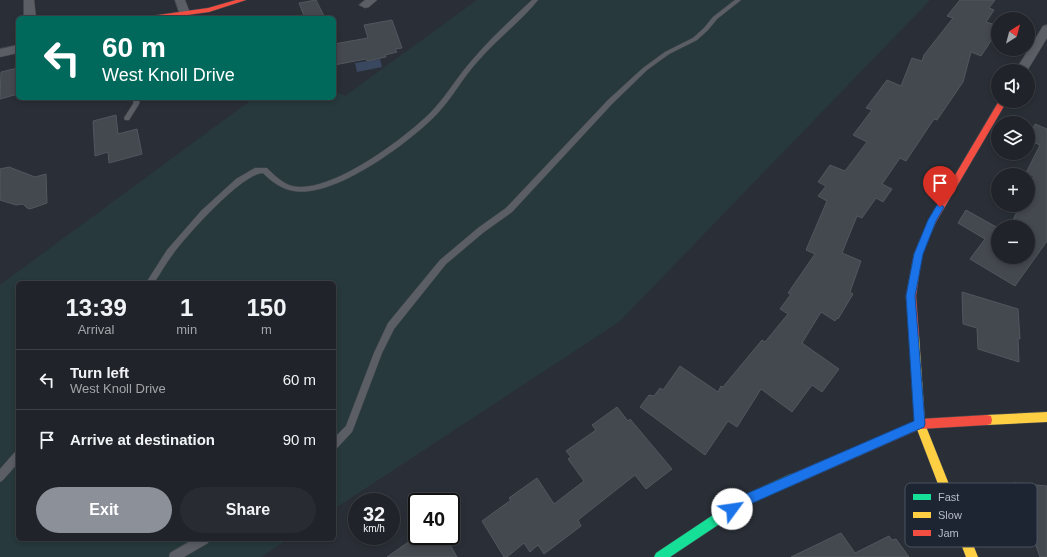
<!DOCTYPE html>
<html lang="en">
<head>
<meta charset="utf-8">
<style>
	body { margin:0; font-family:Arial,sans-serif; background:#282b31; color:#f1f3f6; height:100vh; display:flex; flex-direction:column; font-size:15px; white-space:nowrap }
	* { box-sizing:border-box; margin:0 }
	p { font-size:13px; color:#a2a4a8 }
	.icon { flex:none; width:22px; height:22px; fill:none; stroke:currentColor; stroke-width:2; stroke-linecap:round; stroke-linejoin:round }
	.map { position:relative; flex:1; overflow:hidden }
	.panel { position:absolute; left:16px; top:281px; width:320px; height:260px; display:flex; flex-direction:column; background:#202329; border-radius:6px; box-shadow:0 2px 6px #0003,0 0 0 1px #3d4046 }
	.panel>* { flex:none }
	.guide { position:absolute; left:16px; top:16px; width:320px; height:84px; border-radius:6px; box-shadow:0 2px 6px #0003,0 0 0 1px #3d4046; background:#00695c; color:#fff; overflow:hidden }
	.needle { width:26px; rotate:36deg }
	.buttons { position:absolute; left:991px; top:12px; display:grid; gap:8px }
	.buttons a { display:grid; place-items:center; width:44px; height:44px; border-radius:50%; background:#202329; box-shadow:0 2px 6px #0003,0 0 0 1px #3d4046; font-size:20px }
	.speed { position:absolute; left:348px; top:493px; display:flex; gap:8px; font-size:20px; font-weight:700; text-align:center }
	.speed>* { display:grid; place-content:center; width:52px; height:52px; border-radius:50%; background:#202329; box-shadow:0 2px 6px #0003,0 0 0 1px #3d4046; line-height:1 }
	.speed small { font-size:10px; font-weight:400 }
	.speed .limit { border:2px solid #111; border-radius:6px; background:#fff; color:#111 }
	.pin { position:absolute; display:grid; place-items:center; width:34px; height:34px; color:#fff; margin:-41px -17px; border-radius:50% 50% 50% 0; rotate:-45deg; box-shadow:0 0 4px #0007 }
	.pin .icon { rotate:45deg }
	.me { position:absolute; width:44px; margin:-22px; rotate:59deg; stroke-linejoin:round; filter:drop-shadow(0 0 3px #0008) }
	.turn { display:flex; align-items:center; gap:14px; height:84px; padding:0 20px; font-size:18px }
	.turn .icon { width:52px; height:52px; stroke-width:2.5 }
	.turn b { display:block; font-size:28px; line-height:34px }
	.eta { display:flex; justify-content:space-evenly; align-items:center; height:68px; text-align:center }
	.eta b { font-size:24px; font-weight:600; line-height:28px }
	.action { display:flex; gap:8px; margin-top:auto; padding:8px 20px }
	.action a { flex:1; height:46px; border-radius:24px; background:#8c9099; color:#fff; font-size:16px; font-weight:600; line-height:46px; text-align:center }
	.action a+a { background:#282b31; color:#f1f3f6 }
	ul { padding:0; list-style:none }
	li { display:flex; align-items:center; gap:12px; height:60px; padding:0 20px; border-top:1px solid #3d4046 }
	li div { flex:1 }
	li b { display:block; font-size:15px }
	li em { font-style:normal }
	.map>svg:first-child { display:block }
	.green { fill:#27393c }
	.water { fill:#39475f }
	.building { fill:#44484f; stroke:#52575f }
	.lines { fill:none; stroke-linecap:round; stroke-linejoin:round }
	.lane-casing { stroke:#464a50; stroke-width:1 }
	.street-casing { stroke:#464a50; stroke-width:1 }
	.fast-casing { stroke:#464a50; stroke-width:1 }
	.slow-casing { stroke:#464a50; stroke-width:1 }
	.jam-casing { stroke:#464a50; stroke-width:1 }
	.lane { fill:#5b5e65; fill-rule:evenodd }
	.street { fill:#5b5e65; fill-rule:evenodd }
	.fast { fill:#16e098; fill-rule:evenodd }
	.slow { fill:#ffcf43; fill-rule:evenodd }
	.jam { fill:#f24e42; fill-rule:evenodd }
	.route { fill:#1a73e8; stroke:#114b97 }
	.key { fill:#1e2532; stroke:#4b525f; stroke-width:1 }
	.key-label { font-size:11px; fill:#b5bbc8 }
</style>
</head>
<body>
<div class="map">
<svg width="1047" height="557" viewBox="0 0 1047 557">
	<rect width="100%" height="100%" fill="#2a2f37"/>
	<polygon class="green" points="477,0 930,0 619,322 334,509 334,283 18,283 18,539 288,539 261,557 0,557 0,285 254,98 334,98 334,91 345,96"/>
	<polygon class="water" points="380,59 382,67 357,72 355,63"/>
	<g class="building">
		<polygon points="316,0 325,18 305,18 299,3"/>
		<polygon points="960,0 995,0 989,8 994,10 986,22 998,26 998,30 981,56 971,52 963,82 937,120 934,119 906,161 900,158 882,184 892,189 883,202 876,198 862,218 857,216 842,253 861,261 850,292 853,294 838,319 837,318 835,321 821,312 802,343 839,369 822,392 812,385 792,412 761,389 737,427 728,421 705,455 640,407 649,395 654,396 660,388 663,390 680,366 718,392 721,386 723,387 762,340 765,342 788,314 780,309 791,294 788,293 815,254 806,250 827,201 818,196 826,186 818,182 830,165 845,171 867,142 853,135 872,110 866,108 887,80 901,86 912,58 922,61 924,55 953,18 947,16"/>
		<polygon points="392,20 402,48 395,49 397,52 385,55 386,57 367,61 366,59 334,65 334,44 368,38 364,25"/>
		<polygon points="18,68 18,94 0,99 1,72"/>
		<polygon points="116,115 118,134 137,129 142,154 109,163 108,152 95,156 93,121"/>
		<polygon points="1035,124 1047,129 1047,241 1015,286 970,259 985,239 958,223 966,210 998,228 998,257 1028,257 1028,227 1010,227 1020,205 1028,205 1028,188 1034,175 1025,175 1040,145 1028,140"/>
		<polygon points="9,167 35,177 46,174 47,203 30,209 27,208 23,204 16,205 0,200 0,169"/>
		<polygon points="962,292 1018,309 1020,339 1018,338 1019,362 978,349 977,328 963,324"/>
		<polygon points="617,407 628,421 630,419 672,469 646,489 635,475 578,520 581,526 544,554 538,545 530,552 524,543 507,557 504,557 482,521 511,500 509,498 537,478 554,504 584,481 568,459 571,457 566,451 596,430 592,425"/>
		<polygon points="1014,483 1047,486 1047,557 1040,557"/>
		<polygon points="841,533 855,553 889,536 892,540 896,539 909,557 791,557"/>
		<polygon points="417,536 445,536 457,557 387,557"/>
	</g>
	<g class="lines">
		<defs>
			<g id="lane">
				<path d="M532 0H538C520 22 497 39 478 61 463 77 453 97 437 114 410 142 335 198 294 191 281 189 271 181 263 173 242 173 186 236 173 254 166 263 160 274 154 283H146L167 250 201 211 236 179 255 168H267C274 175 282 183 292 186 330 195 407 137 433 110 448 94 459 74 474 58 492 37 512 19 532 0Z"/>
				<polygon points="735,0 741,0 717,19 708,30 697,40 669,54 647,70 612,104 512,212 484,232 446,264 394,329 382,353 352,432 337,448 334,450 334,438 346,426 374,353 388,323 440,260 478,228 506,208 608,100 643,68 665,52 693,38 704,28 713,17"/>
				<polygon points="134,98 140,98 139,104 129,120 125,120 124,118 133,104"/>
				<polygon points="18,450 18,463 3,480 0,482 0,469 15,452"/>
				<polygon points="194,539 209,539 208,543 184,557 169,557 170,553"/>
			</g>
			<g id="street">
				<polygon points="24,0 34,0 36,18 24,18"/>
				<polygon points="175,0 185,0 190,13 188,15 180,15"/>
				<polygon points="365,0 377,0 369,7 365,8 359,5"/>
				<polygon points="1047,25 1047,38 1027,71 1015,71 1043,26"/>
				<polygon points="18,45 18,53 0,57 0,49"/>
			</g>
			<polygon id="fast" points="791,474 795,476 797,480 795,484 748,505 670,557 654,557 656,553 740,497"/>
			<g id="slow">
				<polygon points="914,332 917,333 919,336 925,424 978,557 966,557 915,424 909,336 911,333"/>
				<polygon points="1047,412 1047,422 987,425 983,424 982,420 983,416 987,415"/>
			</g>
			<g id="jam">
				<polygon points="236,0 246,0 209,12 165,18 148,18 151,16 208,8"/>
				<polygon points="999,101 1007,101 936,222 922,254 916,296 919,336 917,339 914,340 911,339 909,336 906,296 914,254 929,219"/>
				<polygon points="987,415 991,416 992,420 991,424 987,425 920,429 791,486 787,484 785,480 787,476 920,419"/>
			</g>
		</defs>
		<use href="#lane" class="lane-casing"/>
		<use href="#street" class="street-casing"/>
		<use href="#fast" class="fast-casing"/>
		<use href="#slow" class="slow-casing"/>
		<use href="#jam" class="jam-casing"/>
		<use href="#lane" class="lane"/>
		<use href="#street" class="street"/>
		<use href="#fast" class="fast"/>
		<use href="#slow" class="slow"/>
		<use href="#jam" class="jam"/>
	</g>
	<polygon class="route" points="940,204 944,207 936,221 923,254 915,296 925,424 924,427 748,505 732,515 728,513 726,509 728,505 739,497 914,421 906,296 914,254 928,220 937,205"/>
	<rect x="905" y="483" width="132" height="64" rx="6" class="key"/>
	<rect x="913" y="494" width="18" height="6" fill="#16e098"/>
	<rect x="913" y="512" width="18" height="6" fill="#ffcf43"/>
	<rect x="913" y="530" width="18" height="6" fill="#f24e42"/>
	<g class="key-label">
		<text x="938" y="501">Fast</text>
		<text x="938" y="519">Slow</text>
		<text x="938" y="537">Jam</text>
	</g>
</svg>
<div class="buttons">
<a><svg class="needle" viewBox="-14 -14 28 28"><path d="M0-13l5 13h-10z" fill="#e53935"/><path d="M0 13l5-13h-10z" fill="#a2a4a8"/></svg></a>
<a><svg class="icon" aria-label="sound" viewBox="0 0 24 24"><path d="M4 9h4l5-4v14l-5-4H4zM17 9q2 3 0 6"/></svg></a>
<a><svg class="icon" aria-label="layers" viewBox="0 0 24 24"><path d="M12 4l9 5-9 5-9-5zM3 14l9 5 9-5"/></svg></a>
<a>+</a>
<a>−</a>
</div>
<div class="speed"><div>32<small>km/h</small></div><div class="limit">40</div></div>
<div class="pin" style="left:940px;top:207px;background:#d93025"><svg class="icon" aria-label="arrive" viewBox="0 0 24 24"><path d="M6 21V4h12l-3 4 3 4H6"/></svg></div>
<svg class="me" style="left:732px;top:509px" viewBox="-20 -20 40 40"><circle r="19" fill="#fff"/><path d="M0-13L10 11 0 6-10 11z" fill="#1a73e8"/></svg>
<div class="guide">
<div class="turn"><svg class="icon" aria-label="left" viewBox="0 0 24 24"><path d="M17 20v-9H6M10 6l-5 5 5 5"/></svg><div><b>60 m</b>West Knoll Drive</div></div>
</div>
<section class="panel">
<div class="eta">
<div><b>13:39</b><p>Arrival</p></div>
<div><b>1</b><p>min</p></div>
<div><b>150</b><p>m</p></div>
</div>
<ul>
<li><svg class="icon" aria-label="left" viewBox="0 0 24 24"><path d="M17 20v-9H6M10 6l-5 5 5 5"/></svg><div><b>Turn left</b><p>West Knoll Drive</p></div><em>60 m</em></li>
<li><svg class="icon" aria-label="arrive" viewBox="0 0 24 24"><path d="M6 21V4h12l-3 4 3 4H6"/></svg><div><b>Arrive at destination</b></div><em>90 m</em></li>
</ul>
<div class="action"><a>Exit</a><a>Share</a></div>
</section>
</div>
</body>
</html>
